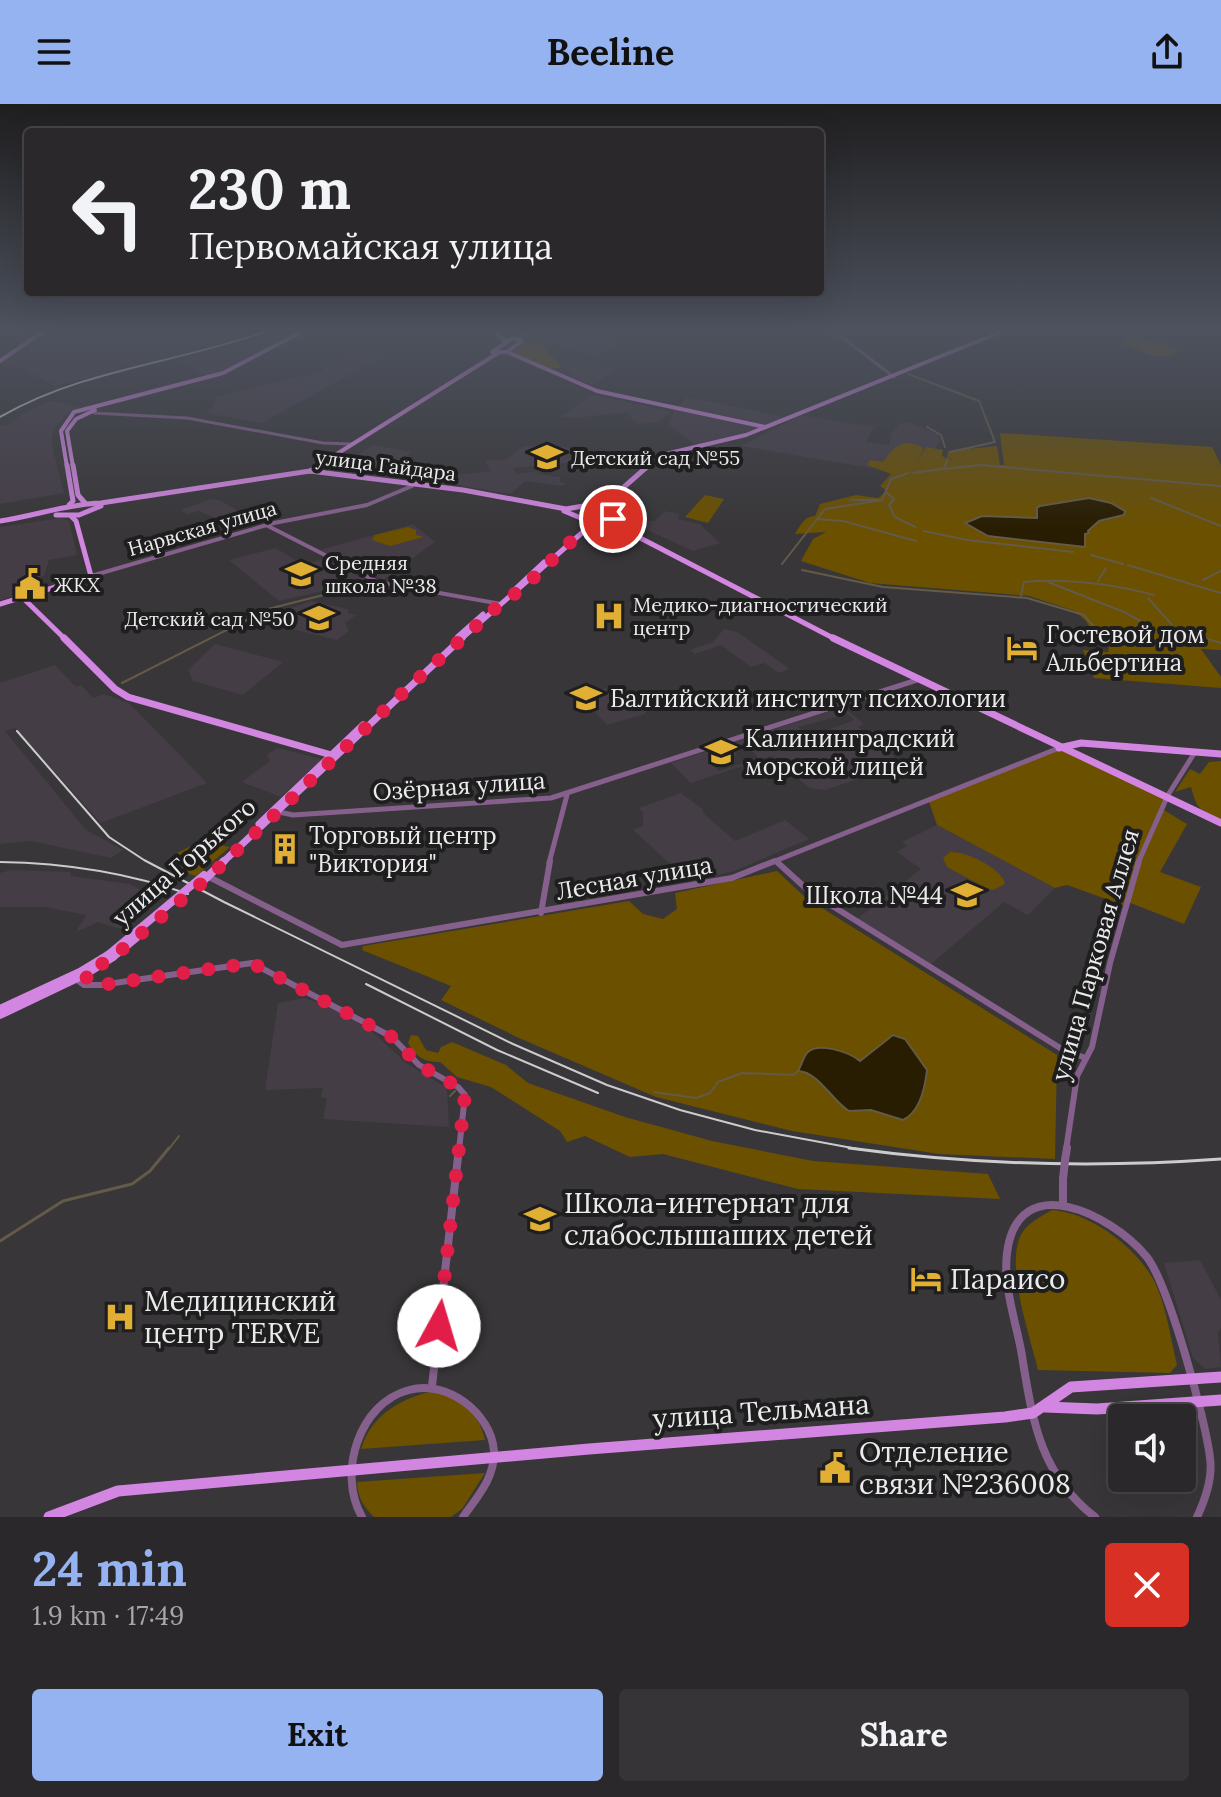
<!DOCTYPE html>
<html lang="en">
<head>
<meta charset="utf-8">
<style>
	body { margin:0; font-family:Lora,serif; background:#363436; color:#f1f3f6; height:100vh; display:flex; flex-direction:column; font-size:30px; white-space:nowrap }
	* { box-sizing:border-box; margin:0 }
	p { font-size:26px; color:#a5a6a8 }
	.icon { flex:none; width:44px; height:44px; fill:none; stroke:currentColor; stroke-width:2; stroke-linecap:round; stroke-linejoin:round }
	.map { position:relative; height:1413px; overflow:hidden }
	.sheet { display:flex; flex-direction:column; background:#2a282a; flex:1 }
	.sheet>* { flex:none }
	.guide { position:absolute; left:24px; top:24px; width:800px; height:168px; border-radius:8px; box-shadow:0 8px 32px #0002,0 0 0 2px #464447; background:#2a282a; color:#f1f3f6; overflow:hidden }
	.controls { position:absolute; left:1108px; top:1300px; display:grid; gap:16px }
	.controls a { display:grid; place-items:center; width:88px; height:88px; border-radius:8px; background:#2a282a; box-shadow:0 8px 32px #0002,0 0 0 2px #464447; font-size:40px }
	.pin { position:absolute; display:grid; place-items:center; width:68px; height:68px; color:#fff; margin:-34px; border:4px solid #fff; border-radius:50%; box-shadow:0 2px 8px #0007 }
	.me { position:absolute; width:88px; margin:-44px; rotate:6deg; stroke-linejoin:round; filter:drop-shadow(0 0 6px #0008) }
	.turn { display:flex; align-items:center; gap:28px; height:168px; padding:0 32px; font-size:36px }
	.turn .icon { width:104px; height:104px; stroke-width:2.5 }
	.turn b { display:block; font-size:56px; line-height:68px }
	.round { display:grid; place-items:center; flex:none; width:84px; height:84px; border-radius:8px; background:#363436 }
	.summary { display:flex; align-items:center; justify-content:space-between; height:136px; padding:0 32px }
	h1 { font-size:48px; font-weight:700; line-height:60px; color:#95b2f1 }
	.button { display:flex; gap:16px; margin-top:auto; padding:16px 32px }
	.button a { flex:1; height:92px; border-radius:8px; background:#95b2f1; color:#111; font-size:32px; font-weight:700; line-height:92px; text-align:center }
	.button a+a { background:#363436; color:#f1f3f6 }
	header { display:flex; justify-content:space-between; align-items:center; height:104px; padding:0 32px; background:#95b2f1; color:#111; font-size:36px; font-weight:700 }
	.map>svg:first-child { display:block }
	.built { fill:#443d45; fill-rule:evenodd }
	.green { fill:#6b5000 }
	.water { fill:#291d01; stroke:#635a48; stroke-width:2 }
	.lines { fill:none; stroke-linecap:round; stroke-linejoin:round }
	.stream-far1 { stroke:#635a48; stroke-width:2 }
	.stream { stroke:#635a48; stroke-width:3 }
	.minor-far4 { stroke:#85608c; stroke-width:3 }
	.minor-far3 { stroke:#85608c; stroke-width:4 }
	.minor-far2 { stroke:#85608c; stroke-width:5 }
	.minor-far1 { stroke:#85608c; stroke-width:6 }
	.minor { stroke:#85608c; stroke-width:8 }
	.major-far4 { stroke:#d286e1; stroke-width:4 }
	.major-far3 { stroke:#d286e1; stroke-width:5 }
	.major-far2 { stroke:#d286e1; stroke-width:7 }
	.major-far1 { stroke:#d286e1; stroke-width:8 }
	.major { stroke:#d286e1; stroke-width:11 }
	.rail-far1 { stroke:#cccbcd; stroke-width:2 }
	.rail { stroke:#cccbcd; stroke-width:3 }
	.minor-bridge { stroke:#85608c; stroke-width:8 }
	.major-bridge { stroke:#d286e1; stroke-width:8 }
	.route { stroke:#e11d48; stroke-width:14; stroke-dasharray:0 25.2 }
	.labels { text-anchor:middle; dominant-baseline:central; stroke-width:8; stroke-linejoin:round; paint-order:stroke }
	.far-poi-label { font-size:20px; fill:#ebeaec; stroke:#1f1e1f; text-anchor:start }
	.far-street-label { font-size:20px; fill:#ebeaec; stroke:#1f1e1f }
	.poi-label { font-size:24px; fill:#ebeaec; stroke:#1f1e1f; text-anchor:start }
	.street-label { font-size:24px; fill:#ebeaec; stroke:#1f1e1f }
	.near-poi-label { font-size:28px; fill:#ebeaec; stroke:#1f1e1f; text-anchor:start }
	.near-street-label { font-size:28px; fill:#ebeaec; stroke:#1f1e1f }
</style>
</head>
<body>
<header><svg class="icon" aria-label="menu" viewBox="0 0 24 24"><path d="M4 6h16M4 12h16M4 18h16"/></svg>Beeline<svg class="icon" aria-label="share" viewBox="0 0 24 24"><path d="M12 15V3M7 8l5-5 5 5M5 13v7h14v-7"/></svg></header>
<div class="map">
<svg width="1221" height="1413" viewBox="0 0 1221 1413">
	<rect width="100%" height="100%" fill="#383638"/>
	<g class="built">
		<polygon points="281,227 296,227 230,263 206,272 181,257"/>
		<polygon points="557,227 620,236 600,251 575,247 553,239 544,239 539,234 548,228"/>
		<polygon points="49,228 49,227 252,227 175,252 136,262 124,261 111,268 55,282 24,265 1,259"/>
		<polygon points="371,247 383,253 261,319 206,309 215,300 216,293 322,267 324,265 316,261"/>
		<polygon points="580,259 587,263 590,261 616,264 596,280 591,280 572,273 563,261"/>
		<polygon points="592,291 641,301 670,308 659,318 637,320 626,308 575,314 561,313"/>
		<polygon points="687,294 707,297 785,313 730,335 696,341 668,321 674,307"/>
		<polygon points="51,297 80,303 69,308 55,323 52,332 52,343 64,389 0,400 0,322 6,322 24,309"/>
		<polygon points="801,311 874,323 866,338 889,341 891,329 900,320 908,318 939,331 940,339 912,365 896,368 741,342"/>
		<polygon points="551,340 584,348 580,350 587,357 513,364 516,370 539,367 537,370 560,373 560,378 566,379 562,382 525,377 511,390 401,372 345,359 373,341 412,348 397,358 447,372 491,367 485,357 507,355 522,343"/>
		<polygon points="212,395 220,396 248,413 234,418 222,412 215,414 199,407 188,410 180,406"/>
		<polygon points="665,407 680,410 678,415 700,420 720,439 693,447 621,414 621,411 629,409 641,416 655,417"/>
		<polygon points="61,414 69,417 77,451 49,456 44,472 16,477 23,490 0,496 0,423"/>
		<polygon points="413,420 435,438 383,476 320,446"/>
		<polygon points="276,444 303,461 324,455 368,477 279,497 229,456"/>
		<polygon points="311,497 348,505 348,509 356,511 345,519 349,527 337,536 276,521 290,510 283,507"/>
		<polygon points="724,525 737,528 790,565 779,569 764,559 751,563 721,541 695,550 690,546 713,538"/>
		<polygon points="215,540 283,558 243,591 193,577 188,566"/>
		<polygon points="55,561 76,583 81,581 93,594 104,590 129,599 207,679 101,719 15,624 5,627 86,726 123,746 111,754 31,737 0,740 0,579"/>
		<polygon points="619,580 648,606 645,610 607,621 580,592"/>
		<path d="M843 603 864 620 858 623 903 660 825 686 809 684 772 652 691 679 671 659ZM847 610 855 616 822 628 838 640 826 645 798 623ZM769 632 776 639 752 647 758 654 719 667 711 660 737 651 732 645Z"/>
		<polygon points="277,644 322,655 281,693 242,678 270,657 267,651"/>
		<polygon points="681,689 704,706 702,708 735,737 785,716 809,735 734,767 699,776 693,772 686,774 633,726 643,722 643,708 639,704"/>
		<polygon points="937,721 1055,784 1028,811 1004,798 931,860 857,815 921,765 897,748 907,742 902,738"/>
		<polygon points="11,766 71,768 70,772 129,780 155,793 121,825 98,818 76,828 86,811 45,803 0,803 0,769"/>
		<polygon points="304,894 333,903 375,930 406,959 447,984 449,1023 323,1015 327,994 321,993 323,984 265,986 278,899"/>
		<polygon points="1200,1156 1221,1196 1221,1224 1218,1229 1221,1263 1206,1265 1193,1254 1164,1159"/>
	</g>
	<g class="green">
		<polygon points="535,233 562,263 548,265 511,248"/>
		<path d="M1129 234 1149 235 1179 246C1164 261 1138 246 1121 239Z"/>
		<path d="M1000 329 1212 343 1221 361V546L1201 545 1221 573V584L1094 574 1083 546 1108 548 1109 543 1103 534 1095 532 1086 517 1075 507 1029 492 870 479 801 457 813 435 826 428 795 430C799 423 805 411 815 412L820 400 856 391 878 394 887 387 880 382 891 370 867 361 870 356 883 358C895 342 901 334 922 343L923 346 916 360 926 343 943 346 942 352 953 357 947 353 948 347 997 342 1000 361H1004Z"/>
		<polygon points="705,391 724,395 708,419 685,413"/>
		<polygon points="408,423 416,426 416,431 424,433 390,442 372,436 375,431"/>
		<polygon points="1059,644 1167,694 1162,705 1187,720 1160,768 1201,783 1184,820 1128,798 1126,802 1067,781 1055,784 937,721 928,695"/>
		<path d="M1221 657V716C1199 705 1197 706 1191 683L1175 688 1190 665 1200 670 1209 658Z"/>
		<polygon points="201,737 230,743 196,772 179,767 184,758 175,750"/>
		<path d="M950 748C965 747 1002 764 1005 780L993 786 986 784 947 763 943 754Z"/>
		<polygon points="777,767 806,794 1057,951 1055,1055 939,1050 792,1027 656,993 519,934 441,896 451,882 362,846 363,842 629,797 643,810 663,815 677,805 675,789"/>
		<path d="M411 931 418 932 426 946 438 949 441 943 452 938 506 961 528 979 625 1013 712 1037 813 1057 988 1070 1000 1095 798 1085 663 1050 630 1053 585 1032 567 1038 560 1027 491 983 457 973 440 958C424 958 416 953 408 939Z"/>
		<path d="M1052 1106C1091 1108 1142 1147 1157 1183 1167 1207 1171 1236 1177 1261L1170 1269 1038 1266C1030 1232 1004 1159 1022 1129 1029 1118 1042 1112 1052 1106Z"/>
		<path d="M434 1287C460 1295 479 1308 485 1336L361 1345C371 1311 401 1294 434 1287Z"/>
		<path d="M485 1369 462 1405 451 1413H374C363 1402 358 1394 357 1378Z"/>
	</g>
	<g class="water">
		<polygon points="1089,394 1111,399 1125,407 1124,411 1099,417 1088,427 1089,429 1085,430 1085,443 988,432 965,419 982,412 1037,414 1037,404 1040,402"/>
		<path d="M893 931 905 935 927 966C925 984 920 1008 903 1016L871 1006 849 1007C832 997 819 968 798 967 801 962 803 954 807 949 817 937 849 948 860 957Z"/>
	</g>
	<g class="lines">
		<g class="stream-far1">
			<polyline points="908,270 979,297 995,338 950,348"/>
			<polyline points="927,323 941,331 945,343"/>
			<polyline points="944,364 948,355"/>
			<polyline points="944,365 980,361 1221,382"/>
			<polyline points="913,369 942,365"/>
			<polyline points="887,389 894,395 889,401 895,413 915,423"/>
			<polyline points="1151,394 1221,422"/>
			<polyline points="851,396 878,396"/>
			<polyline points="817,415 843,417 916,437"/>
			<polyline points="924,427 967,436 1073,448"/>
			<polyline points="1091,451 1123,460"/>
			<polyline points="782,460 825,405 882,396 891,375 908,369"/>
			<polyline points="1128,461 1221,489"/>
			<polyline points="802,466 883,483 1027,494 1084,511 1095,524 1104,528 1185,528 1221,539"/>
			<polyline points="1203,476 1221,467"/>
			<polyline points="1098,477 1106,464"/>
			<polyline points="1048,478 1124,508 1155,525"/>
			<path d="M1021 492 1024 478C1069 474 1111 480 1154 491"/>
			<polyline points="1148,494 1172,521"/>
			<polyline points="122,579 268,505 371,479"/>
			<polyline points="654,988 696,994 710,989 718,978 742,969 793,971 798,967"/>
			<polyline points="450,992 455,987"/>
			<polyline points="168,1046 179,1032"/>
		</g>
		<polyline class="stream" points="0,1137 63,1097 132,1080 150,1067 169,1044"/>
		<g class="minor-far4">
			<polyline points="834,227 894,273"/>
			<polyline points="519,234 530,227"/>
			<polyline points="94,309 187,314 323,339 352,340"/>
		</g>
		<g class="minor-far3">
			<polyline points="268,422 378,478 501,500"/>
			<polyline points="91,472 274,419 367,401 412,382"/>
		</g>
		<g class="minor-far2">
			<polyline points="274,707 293,711 551,694 917,576"/>
			<polyline points="549,759 567,691"/>
			<polyline points="770,759 1059,644"/>
			<polyline points="1138,759 1168,691 1195,648"/>
		</g>
		<g class="minor-far1">
			<polyline points="777,758 810,788 1065,947 1086,954"/>
			<polyline points="209,773 342,841 732,774 775,757"/>
			<polyline points="541,809 550,757"/>
			<polyline points="76,875 84,881 101,881 252,859 392,933 419,961 458,983 465,991 459,1046"/>
			<polyline points="1066,1046 1077,972 1092,943 1110,859 1139,757"/>
		</g>
		<g class="minor">
			<polyline points="1065,1056 1067,1044"/>
			<polyline points="1063,1075 1063,1097"/>
			<polyline points="432,1282 459,1044"/>
			<path d="M362 1413C337 1369 359 1299 409 1286 447 1275 491 1309 494 1347 495 1374 477 1393 463 1413"/>
			<path d="M1095 1413C1038 1369 1032 1312 1021 1246 1015 1215 1003 1181 1007 1149 1018 1063 1112 1111 1146 1152 1168 1178 1206 1317 1210 1354 1213 1374 1205 1396 1197 1413"/>
		</g>
		<g class="major-far4">
			<polyline points="495,227 505,237"/>
			<polygon points="513,234 522,237 507,248 492,248"/>
			<polyline points="507,248 597,287 765,323"/>
			<polyline points="0,257 44,227"/>
			<polyline points="67,363 61,327 74,308 223,269 303,227"/>
			<polyline points="73,363 67,327 76,315 95,306"/>
			<polyline points="316,363 498,249"/>
			<polyline points="647,363 661,351 746,331 1003,227"/>
		</g>
		<g class="major-far3">
			<polyline points="67,361 73,397 69,401"/>
			<polyline points="73,361 78,391 85,399"/>
			<polyline points="310,367 319,361"/>
			<polyline points="612,395 608,401 615,410 614,419"/>
			<polyline points="564,407 593,419 613,415"/>
			<polyline points="56,411 79,411 101,402"/>
			<path d="M0 417C34 412 67 400 101 399L310 367 463 386 566 405 607 398 649 361"/>
			<polyline points="601,419 617,422 837,536"/>
			<polyline points="512,488 544,458"/>
			<polyline points="22,493 66,536"/>
			<polyline points="0,500 91,472 76,417 71,412"/>
			<polyline points="457,533 483,510"/>
			<polyline points="460,536 592,420"/>
		</g>
		<g class="major-far2">
			<polyline points="64,534 115,585 128,593 335,652"/>
			<polyline points="833,534 1221,719"/>
			<polyline points="1059,644 1081,639 1221,650"/>
			<polyline points="259,720 363,621"/>
			<polyline points="222,759 462,534"/>
		</g>
		<g class="major-far1">
			<polyline points="202,778 224,757"/>
			<polyline points="0,905 80,868 108,851"/>
			<polyline points="0,911 84,871 113,853"/>
		</g>
		<g class="major">
			<polyline points="1045,1303 1097,1305 1221,1296"/>
			<polyline points="49,1413 118,1387 589,1345 1005,1313 1033,1309 1071,1283 1221,1273"/>
		</g>
		<g class="rail-far1">
			<path d="M0 313C83 265 178 259 267 227"/>
			<polyline points="17,627 109,733 144,756 224,798 513,940 607,981 680,1006 755,1026 863,1046"/>
			<path d="M0 758C66 759 126 768 188 790"/>
			<polyline points="366,880 497,946 598,989"/>
		</g>
		<path class="rail" d="M849 1044C973 1061 1096 1064 1221 1055"/>
		<polyline class="minor-bridge" points="1063,1075 1065,1057"/>
		<g class="major-bridge">
			<polyline points="108,851 204,771"/>
			<polyline points="113,853 136,834"/>
		</g>
	</g>
	<linearGradient id="sky" x2="0" y2="1"><stop stop-color="#1f1e1f"/><stop offset="0.53" stop-color="#4d525e"/><stop offset="1" stop-color="#4d525e" stop-opacity="0"/></linearGradient>
	<rect width="1221" height="425" fill="url(#sky)"/>
	<g class="lines">
		<polyline class="route" points="439,1222 465,991 458,983 419,961 392,933 252,859 101,881 94,881 84,871 113,853 209,773 411,581 497,503 524,483 587,422 613,415"/>
	</g>
	<defs>
		<symbol id="school-bare" viewBox="-9 -9 18 18"><path d="M0-5L7-2L0 1L-7-2ZM-4 1L0 2.5L4 1V4Q0 6-4 4Z" fill="#e1af34" stroke="#1f1e1f" stroke-width="2.5" paint-order="stroke"/></symbol>
		<symbol id="civic-bare" viewBox="-9 -9 18 18"><path d="M-.6-6.5H3V-4.5H.6V-3L4-1V1h2V6H-6V1h2V-1L-.6-3ZM-1.2 2.5V6h2.4V2.5Z" fill="#e1af34" stroke="#1f1e1f" stroke-width="2.5" paint-order="stroke"/></symbol>
		<symbol id="hospital-bare" viewBox="-9 -9 18 18"><path d="M-5-5h3v3.5h4V-5h3V5h-3V1.5h-4V5h-3Z" fill="#e1af34" stroke="#1f1e1f" stroke-width="2.5" paint-order="stroke"/></symbol>
		<symbol id="hotel-bare" viewBox="-9 -9 18 18"><path d="M-6-4.5h1.5V1H6V5H4.5V3h-9V5H-6ZM-4 0a1.8 1.8 0 1 1 3.6 0ZM.5 0V-2.5h3Q6-2.5 6 0Z" fill="#e1af34" stroke="#1f1e1f" stroke-width="2.5" paint-order="stroke"/></symbol>
		<symbol id="university-bare" viewBox="-9 -9 18 18"><path d="M0-5L7-2L0 1L-7-2ZM-4 1L0 2.5L4 1V4Q0 6-4 4Z" fill="#e1af34" stroke="#1f1e1f" stroke-width="2.5" paint-order="stroke"/></symbol>
		<symbol id="building-bare" viewBox="-9 -9 18 18"><path d="M-4-6H4V6H1V3H-1V6H-4ZM-2.5-4.3h1.7v1.8h-1.7ZM.8-4.3h1.7v1.8H.8ZM-2.5-1h1.7V.8h-1.7ZM.8-1h1.7V.8H.8Z" fill="#e1af34" stroke="#1f1e1f" stroke-width="2.5" paint-order="stroke"/></symbol>
	</defs>
	<g fill-rule="evenodd">
		<use href="#school-bare" x="525" y="331" width="44" height="44"/>
		<use href="#school-bare" x="279" y="448" width="44" height="44"/>
		<use href="#civic-bare" x="8" y="458" width="44" height="44"/>
		<use href="#hospital-bare" x="587" y="490" width="44" height="44"/>
		<use href="#school-bare" x="297" y="492" width="44" height="44"/>
		<use href="#hotel-bare" x="1000" y="522" width="44" height="44"/>
		<use href="#university-bare" x="564" y="572" width="44" height="44"/>
		<use href="#university-bare" x="699" y="626" width="44" height="44"/>
		<use href="#building-bare" x="263" y="723" width="44" height="44"/>
		<use href="#school-bare" x="945" y="769" width="44" height="44"/>
		<use href="#school-bare" x="518" y="1093" width="44" height="44"/>
		<use href="#hotel-bare" x="904" y="1153" width="44" height="44"/>
		<use href="#hospital-bare" x="98" y="1191" width="44" height="44"/>
		<use href="#civic-bare" x="813" y="1342" width="44" height="44"/>
	</g>
	<g class="labels">
		<g class="far-poi-label">
			<text x="571" y="353">Детский сад №55</text>
			<text x="325" y="458">Средняя<tspan x="325" dy="23">школа №38</tspan></text>
			<text x="54" y="480">ЖКХ</text>
			<text x="633" y="500">Медико-диагностический<tspan x="633" dy="23">центр</tspan></text>
			<text x="295" y="514" text-anchor="end">Детский сад №50</text>
		</g>
		<g class="far-street-label">
			<text transform="translate(386 361) rotate(7)">улица Гайдара</text>
			<text transform="translate(202 424) rotate(-16)">Нарвская улица</text>
		</g>
		<g class="poi-label">
			<text x="1046" y="530">Гостевой дом<tspan x="1046" dy="28">Альбертина</tspan></text>
			<text x="610" y="594">Балтийский институт психологии</text>
			<text x="745" y="634">Калининградский<tspan x="745" dy="28">морской лицей</tspan></text>
			<text x="309" y="731">Торговый центр<tspan x="309" dy="28">"Виктория"</tspan></text>
			<text x="943" y="791" text-anchor="end">Школа №44</text>
		</g>
		<g class="street-label">
			<text transform="translate(459 682) rotate(-4)">Озёрная улица</text>
			<text transform="translate(184 758) rotate(-41)">улица Горького</text>
			<text transform="translate(634 774) rotate(-10)">Лесная улица</text>
			<text transform="translate(1095 851) rotate(-74)">улица Парковая Аллея</text>
		</g>
		<g class="near-poi-label">
			<text x="564" y="1099">Школа-интернат для<tspan x="564" dy="32">слабослышаших детей</tspan></text>
			<text x="950" y="1175">Параисо</text>
			<text x="144" y="1197">Медицинский<tspan x="144" dy="32">центр TERVE</tspan></text>
			<text x="859" y="1348">Отделение<tspan x="859" dy="32">связи №236008</tspan></text>
		</g>
		<g class="near-street-label">
			<text transform="translate(761 1307) rotate(-4)">улица Тельмана</text>
		</g>
	</g>
</svg>
<div class="controls">
<a><svg class="icon" aria-label="sound" viewBox="0 0 24 24"><path d="M4 9h4l5-4v14l-5-4H4zM17 9q2 3 0 6"/></svg></a>
</div>
<div class="pin" style="left:613px;top:415px;background:#d93025"><svg class="icon" aria-label="arrive" viewBox="0 0 24 24"><path d="M6 21V4h12l-3 4 3 4H6"/></svg></div>
<svg class="me" style="left:439px;top:1222px" viewBox="-20 -20 40 40"><circle r="19" fill="#fff"/><path d="M0-13L10 11 0 6-10 11z" fill="#e11d48"/></svg>
<div class="guide">
<div class="turn"><svg class="icon" aria-label="left" viewBox="0 0 24 24"><path d="M17 20v-9H6M10 6l-5 5 5 5"/></svg><div><b>230 m</b>Первомайская улица</div></div>
</div>
</div>
<section class="sheet">
<div class="summary"><div><h1>24 min</h1><p>1.9 km · 17:49</p></div><a class="round" style="background:#d93025;color:#fff"><svg class="icon" aria-label="close" viewBox="0 0 24 24"><path d="M6 6l12 12M18 6L6 18"/></svg></a></div>
<div class="button"><a>Exit</a><a>Share</a></div>
</section>
</body>
</html>
